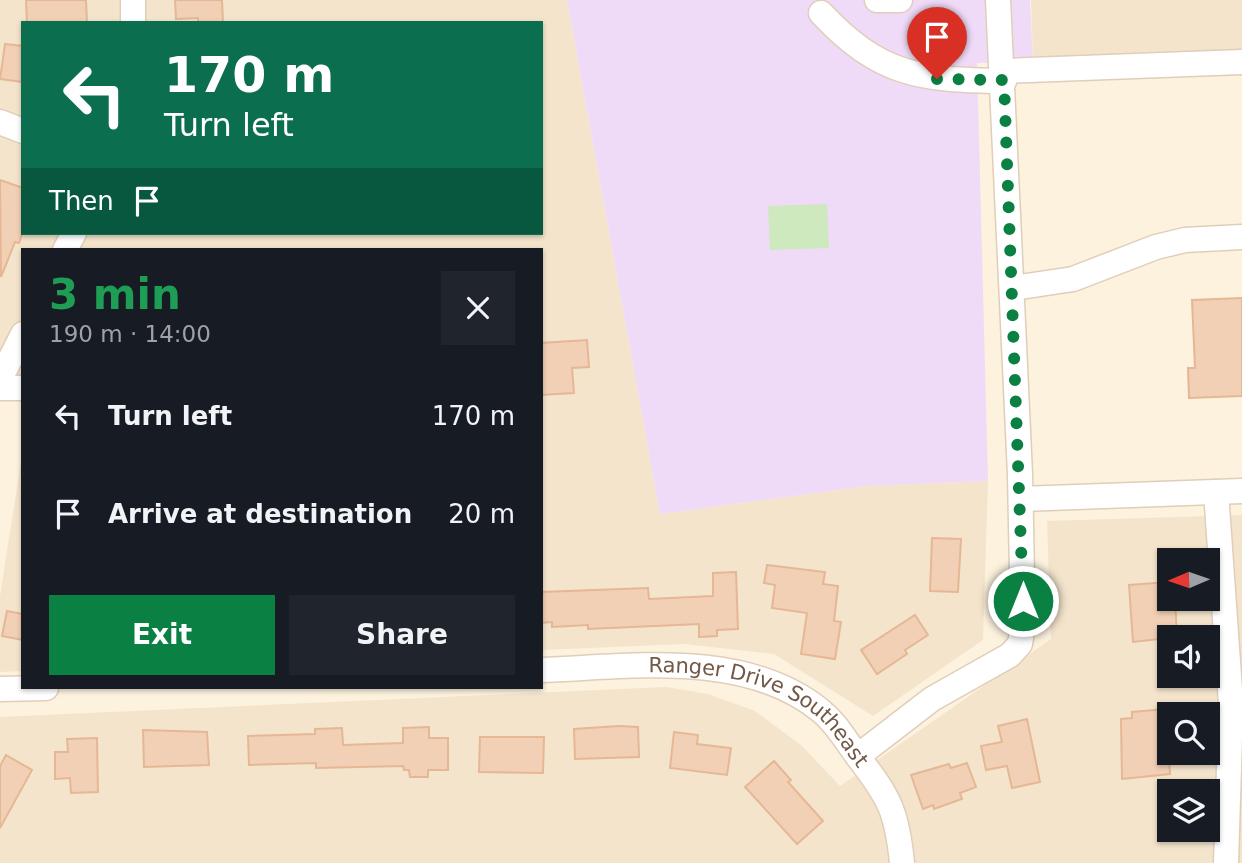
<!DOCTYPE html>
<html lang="en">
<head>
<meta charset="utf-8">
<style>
	body { margin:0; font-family:"DejaVu Sans",sans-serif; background:#20242c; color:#f1f3f6; height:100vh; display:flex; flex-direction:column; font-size:26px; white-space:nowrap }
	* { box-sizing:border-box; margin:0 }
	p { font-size:23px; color:#9ea1a6 }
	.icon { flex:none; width:38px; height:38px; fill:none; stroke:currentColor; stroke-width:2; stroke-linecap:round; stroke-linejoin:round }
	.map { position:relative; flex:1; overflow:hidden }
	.drawer { position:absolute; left:21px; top:248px; width:522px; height:441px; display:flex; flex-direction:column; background:#171b24; border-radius:0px; box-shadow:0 2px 5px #0004 }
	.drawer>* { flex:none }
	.guide { position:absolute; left:21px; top:21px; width:522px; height:214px; border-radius:0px; box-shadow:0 2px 5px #0004; background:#0b6e4f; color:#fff; overflow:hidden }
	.needle { width:46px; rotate:268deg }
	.controls { position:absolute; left:1157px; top:548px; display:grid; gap:14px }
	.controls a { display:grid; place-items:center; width:63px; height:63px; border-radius:0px; background:#171b24; box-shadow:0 2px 5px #0004; font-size:35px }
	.pin { position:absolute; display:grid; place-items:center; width:60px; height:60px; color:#fff; margin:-72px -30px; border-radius:50% 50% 50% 0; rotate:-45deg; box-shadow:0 0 7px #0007 }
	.pin .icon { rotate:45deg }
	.me { position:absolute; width:77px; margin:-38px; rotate:0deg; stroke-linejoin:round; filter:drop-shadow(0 0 5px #0008) }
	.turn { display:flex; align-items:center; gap:24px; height:147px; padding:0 28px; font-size:32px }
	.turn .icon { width:91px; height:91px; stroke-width:2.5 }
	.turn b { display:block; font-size:49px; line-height:60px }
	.then { display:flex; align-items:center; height:66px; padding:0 28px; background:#0003; gap:14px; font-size:26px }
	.round { display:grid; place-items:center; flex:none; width:74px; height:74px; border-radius:0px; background:#20242c }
	.headline { display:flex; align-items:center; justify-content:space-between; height:119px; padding:0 28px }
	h1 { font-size:42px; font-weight:600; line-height:52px; color:#1e9e55 }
	.cta { display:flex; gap:14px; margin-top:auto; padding:14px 28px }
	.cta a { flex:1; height:80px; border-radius:0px; background:#0b8043; color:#fff; font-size:28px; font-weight:600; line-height:80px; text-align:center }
	.cta a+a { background:#20242c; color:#f1f3f6 }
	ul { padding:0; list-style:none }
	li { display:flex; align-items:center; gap:21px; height:98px; padding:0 28px }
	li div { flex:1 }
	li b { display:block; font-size:26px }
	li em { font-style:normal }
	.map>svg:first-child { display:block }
	.residential { fill:#f4e4cc; fill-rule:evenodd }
	.education { fill:#efdbf8 }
	.green { fill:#cde9bd }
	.building { fill:#f2d0b5; stroke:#e5b795; stroke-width:2 }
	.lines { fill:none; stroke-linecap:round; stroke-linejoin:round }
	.minor-casing { stroke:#e0ceba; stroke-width:27 }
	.minor { stroke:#fff; stroke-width:24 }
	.route { stroke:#0b8043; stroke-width:12; stroke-dasharray:0 21.6 }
	.labels { text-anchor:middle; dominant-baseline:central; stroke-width:7; stroke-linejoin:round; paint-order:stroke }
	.street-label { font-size:21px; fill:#725846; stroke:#fff6e4 }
</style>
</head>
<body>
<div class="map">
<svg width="1242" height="863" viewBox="0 0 1242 863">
	<rect width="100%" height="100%" fill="#fcf2de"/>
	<g class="residential">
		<path d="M0 0H567L660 514 867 486 988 481 983 640 873 716 774 654 685 644 541 650V250H23V375L0 376ZM23 23H541V233H23Z"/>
		<polygon points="1031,0 1242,0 1242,56 1033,62"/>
		<polygon points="23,449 23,671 0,672 0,596"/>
		<path d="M1242 515V863H0V717L666 687 708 694 755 711 801 745 840 786 1051 639 1047 521ZM1169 560H1208V598H1169ZM1169 637H1208V676H1169ZM1169 714H1208V752H1169ZM1169 791H1208V830H1169Z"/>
	</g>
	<polygon class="education" points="567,0 1030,0 1033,62 977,63 988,481 867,486 660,514"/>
	<polygon class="green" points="827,204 829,248 770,250 768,206"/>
	<g class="building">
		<polygon points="26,0 86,0 87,23 27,23"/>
		<polygon points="175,0 222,0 223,23 198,23 198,18 176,19"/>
		<polygon points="5,44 23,46 23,82 0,79"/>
		<polygon points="0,180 23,188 23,232 19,243 15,242 1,277"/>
		<polygon points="1242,298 1242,396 1189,398 1188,368 1195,368 1192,300"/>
		<polygon points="587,340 589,367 572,368 574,393 541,395 541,343"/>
		<polygon points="932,538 961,539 958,592 930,591"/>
		<polygon points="767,565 825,572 823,584 838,586 834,621 841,622 835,659 801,654 807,613 772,608 775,585 764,583"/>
		<polygon points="736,572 738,629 717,630 717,636 699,637 699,624 588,629 588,625 552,627 552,622 541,623 541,592 648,588 649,599 713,596 713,573"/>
		<polygon points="1169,582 1169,598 1175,598 1177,637 1133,642 1129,585"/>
		<polygon points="7,611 23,614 23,640 2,636"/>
		<polygon points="915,615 928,635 905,650 907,654 877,674 861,650"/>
		<polygon points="1166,709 1170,774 1122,779 1121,719 1132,718 1132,712"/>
		<polygon points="1027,719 1040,782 1012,788 1007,766 986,770 981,746 1002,742 998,726"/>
		<polygon points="619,726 638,727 639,757 575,759 574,729"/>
		<polygon points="429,727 429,738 448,738 448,770 428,770 428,777 410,777 409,770 404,770 403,766 316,768 316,763 249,765 248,736 315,734 315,729 342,728 343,745 403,743 403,728"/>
		<polygon points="143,730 207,732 209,765 144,767"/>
		<polygon points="674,732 698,735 697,744 731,748 727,775 670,768"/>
		<polygon points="480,737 544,737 543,773 479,772"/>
		<polygon points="97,738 98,792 71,793 70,778 55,779 55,752 68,752 67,739"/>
		<polygon points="6,755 32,770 0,828 0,766"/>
		<polygon points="774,761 791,780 788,782 823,821 797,844 745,787"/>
		<polygon points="967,763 976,787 960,793 962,799 934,809 933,805 923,809 911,775 949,764 951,768"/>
	</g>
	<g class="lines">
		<defs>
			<g id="minor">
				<polyline points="133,0 133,23"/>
				<polyline points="877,0 900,0"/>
				<path d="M821 13C880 76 921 80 1004 81"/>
				<polyline points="1003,71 1242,62"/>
				<polyline points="0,122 23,131"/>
				<polyline points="65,250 74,233"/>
				<polyline points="1013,288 1073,279 1156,247 1185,240 1242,237"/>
				<polyline points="0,379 23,334"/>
				<polyline points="0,388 23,388"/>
				<polyline points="1216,492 1231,704 1226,863"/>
				<polyline points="1021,499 1242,491"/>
				<path id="s1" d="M541 670C631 667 745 649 821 711 837 724 846 741 858 757 889 797 897 811 902 863"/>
				<polyline points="0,689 46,688"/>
				<polyline points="858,756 932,699 1010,655 1020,644 1023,625 1020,474 998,0"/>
			</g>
		</defs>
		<use href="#minor" class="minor-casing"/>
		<use href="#minor" class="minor"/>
	</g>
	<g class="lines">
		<polyline class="route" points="937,79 1004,80 1023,601"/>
	</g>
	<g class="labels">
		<g class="street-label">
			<text stroke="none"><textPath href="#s1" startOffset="233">Ranger Drive Southeast</textPath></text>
		</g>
	</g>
</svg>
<div class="controls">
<a><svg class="needle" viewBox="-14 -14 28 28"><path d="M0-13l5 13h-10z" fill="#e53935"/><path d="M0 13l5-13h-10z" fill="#9ea1a6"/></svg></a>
<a><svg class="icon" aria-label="sound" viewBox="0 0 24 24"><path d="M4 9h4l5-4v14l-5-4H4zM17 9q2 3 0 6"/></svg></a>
<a><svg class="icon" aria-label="search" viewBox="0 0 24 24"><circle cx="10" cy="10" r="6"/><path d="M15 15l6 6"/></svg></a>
<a><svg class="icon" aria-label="layers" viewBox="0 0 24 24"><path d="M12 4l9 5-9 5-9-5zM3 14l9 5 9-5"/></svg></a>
</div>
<div class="pin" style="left:937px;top:79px;background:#d93025"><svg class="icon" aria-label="arrive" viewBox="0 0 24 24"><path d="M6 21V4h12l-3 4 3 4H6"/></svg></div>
<svg class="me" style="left:1023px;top:601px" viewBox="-20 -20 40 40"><circle r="17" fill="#0b8043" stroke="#fff" stroke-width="3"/><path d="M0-11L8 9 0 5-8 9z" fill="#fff"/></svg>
<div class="guide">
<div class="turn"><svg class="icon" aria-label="left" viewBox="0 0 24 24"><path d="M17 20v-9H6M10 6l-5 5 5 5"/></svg><div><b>170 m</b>Turn left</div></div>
<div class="then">Then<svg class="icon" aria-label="arrive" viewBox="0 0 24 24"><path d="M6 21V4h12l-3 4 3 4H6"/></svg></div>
</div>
<section class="drawer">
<div class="headline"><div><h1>3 min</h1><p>190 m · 14:00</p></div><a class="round"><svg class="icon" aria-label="close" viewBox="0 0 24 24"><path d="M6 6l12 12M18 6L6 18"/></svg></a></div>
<ul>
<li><svg class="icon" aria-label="left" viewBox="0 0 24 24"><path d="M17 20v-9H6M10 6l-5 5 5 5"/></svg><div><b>Turn left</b></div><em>170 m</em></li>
<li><svg class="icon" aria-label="arrive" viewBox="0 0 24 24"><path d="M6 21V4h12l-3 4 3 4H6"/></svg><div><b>Arrive at destination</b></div><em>20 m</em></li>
</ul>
<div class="cta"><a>Exit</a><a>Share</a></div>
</section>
</div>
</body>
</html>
